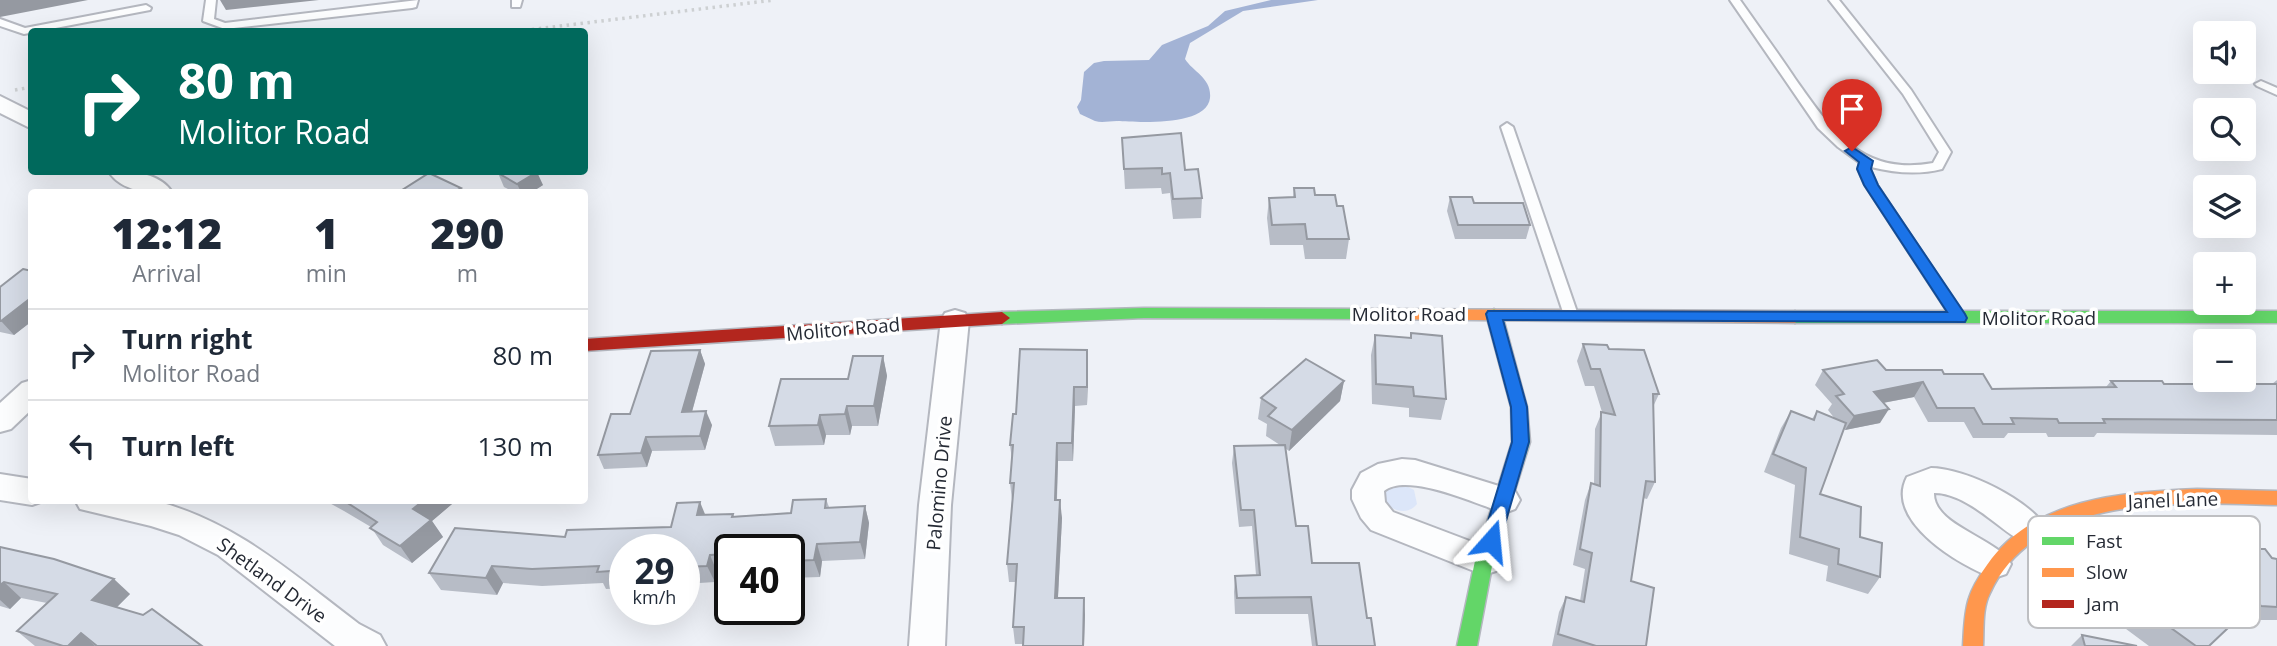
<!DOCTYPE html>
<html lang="en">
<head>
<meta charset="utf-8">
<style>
	body { margin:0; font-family:"Open Sans",sans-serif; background:#f2f2f3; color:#1f2937; height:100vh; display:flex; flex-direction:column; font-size:26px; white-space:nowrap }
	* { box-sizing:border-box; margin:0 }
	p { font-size:23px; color:#747a83 }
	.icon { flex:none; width:38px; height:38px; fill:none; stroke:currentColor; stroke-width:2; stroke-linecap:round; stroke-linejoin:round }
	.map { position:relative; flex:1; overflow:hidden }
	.sheet { position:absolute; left:28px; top:189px; width:560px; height:315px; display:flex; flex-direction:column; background:#fff; border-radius:7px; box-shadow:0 7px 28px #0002 }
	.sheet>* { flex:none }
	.banner { position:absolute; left:28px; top:28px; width:560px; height:147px; border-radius:7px; box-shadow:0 7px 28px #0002; background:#00695c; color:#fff; overflow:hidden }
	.controls { position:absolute; left:2193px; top:21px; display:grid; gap:14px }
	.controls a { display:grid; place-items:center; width:63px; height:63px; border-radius:7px; background:#fff; box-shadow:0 7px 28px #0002; font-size:35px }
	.speed { position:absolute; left:609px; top:534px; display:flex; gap:14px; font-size:35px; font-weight:700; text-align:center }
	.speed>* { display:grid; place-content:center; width:91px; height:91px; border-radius:50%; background:#fff; box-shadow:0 7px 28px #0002; line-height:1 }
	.speed small { font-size:18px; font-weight:400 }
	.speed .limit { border:4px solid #111; border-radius:10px; background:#fff; color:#111 }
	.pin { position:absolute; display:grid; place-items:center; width:60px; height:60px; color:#fff; margin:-72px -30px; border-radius:50% 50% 50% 0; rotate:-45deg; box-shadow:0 0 7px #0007 }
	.pin .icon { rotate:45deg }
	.me { position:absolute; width:77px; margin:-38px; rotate:18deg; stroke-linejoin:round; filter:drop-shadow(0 0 5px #0008) }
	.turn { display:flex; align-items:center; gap:24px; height:147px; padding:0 35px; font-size:32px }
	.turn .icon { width:91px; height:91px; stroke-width:2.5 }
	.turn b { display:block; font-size:49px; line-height:60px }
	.eta { display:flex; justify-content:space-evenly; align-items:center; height:119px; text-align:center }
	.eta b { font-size:42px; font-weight:800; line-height:49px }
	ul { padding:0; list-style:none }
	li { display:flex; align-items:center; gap:21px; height:91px; padding:0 35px; border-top:2px solid #e0e1e3 }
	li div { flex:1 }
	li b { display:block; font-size:26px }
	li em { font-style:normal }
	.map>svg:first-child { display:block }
	.green { fill:#dce6f9 }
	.water { fill:#a3b3d5 }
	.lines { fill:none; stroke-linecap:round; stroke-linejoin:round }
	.lane-casing { stroke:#b4b7bf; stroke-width:4 }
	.street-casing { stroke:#b4b7bf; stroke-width:4 }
	.fast-casing { stroke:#b4b7bf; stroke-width:3 }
	.slow-casing { stroke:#b4b7bf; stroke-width:3 }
	.jam-casing { stroke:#b4b7bf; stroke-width:3 }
	.path { stroke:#cdd0d2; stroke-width:3.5; stroke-dasharray:2.5 4.5; stroke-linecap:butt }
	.lane { fill:#fcfdfe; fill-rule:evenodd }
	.street { fill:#fcfdfe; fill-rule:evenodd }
	.fast { fill:#63d668; fill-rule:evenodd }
	.slow { fill:#ff974d; fill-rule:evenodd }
	.jam { fill:#b3261e; fill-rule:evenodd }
	.wall { fill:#b7bcc6 }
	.shaded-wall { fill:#9599a1 }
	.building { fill:#d5dbe6; stroke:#9599a1; stroke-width:2 }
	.route { fill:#1a73e8; stroke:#114b97; stroke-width:2 }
	.labels { text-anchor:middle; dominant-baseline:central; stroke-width:7; stroke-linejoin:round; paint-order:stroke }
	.street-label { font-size:19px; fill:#252a34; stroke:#fff }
	.key { fill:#fff; stroke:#bebfc2; stroke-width:2 }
	.key-label { font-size:19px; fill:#252a34 }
</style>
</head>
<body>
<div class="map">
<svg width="2277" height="646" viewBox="0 0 2277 646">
	<rect width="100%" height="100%" fill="#eef1f7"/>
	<path class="green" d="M1404 485 1414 490 1417 504C1409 514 1398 512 1388 506L1384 493 1389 486Z"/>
	<path class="water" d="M1271 0H1318L1243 11 1190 43 1185 59C1193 72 1212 78 1210 98 1207 127 1137 122 1117 121 1109 121 1102 123 1095 121 1090 119 1085 116 1080 114L1077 107 1081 100 1084 72 1094 63 1104 61 1149 60 1162 45 1208 26 1225 11Z"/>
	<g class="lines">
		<defs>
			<g id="lane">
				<polygon points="206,0 216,0 214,19 225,23 418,0 416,7 412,8 225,29 203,21"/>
				<polygon points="512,0 522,0 520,7 512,7"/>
				<path d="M1730 0H1740C1759 27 1778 53 1796 80 1832 131 1862 176 1933 163L1939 152 1903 94 1829 0H1839L1911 90 1951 152 1942 169C1918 175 1895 173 1871 167L1870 169 1877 185 1965 317 1963 320H1953L1865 185 1858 169 1860 163 1838 147 1818 128Z"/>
				<polygon points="146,5 151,8 150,10 24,34 0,26 0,19 25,28"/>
				<polygon points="2261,81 2277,88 2277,95 2257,86 2255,84"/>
				<polygon points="1507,123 1513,127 1578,315 1576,318 1566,318 1564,315 1501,127"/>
			</g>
			<g id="street">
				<polygon points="0,96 32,112 32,129 0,113"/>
				<path d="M109 172C129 170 159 172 172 192 151 194 122 192 109 172Z"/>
				<polygon points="955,310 965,313 969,320 951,505 945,646 909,646 919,505 941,320 945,313"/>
				<polygon points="32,380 32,409 11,429 0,432 0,403 22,383"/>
				<path d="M1402 459 1415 460 1515 491 1520 500 1515 509 1504 513C1476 504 1408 472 1384 491L1385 502 1393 512 1496 551 1501 561 1496 571 1484 575 1371 530 1361 518 1352 499V490L1361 473 1378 464Z"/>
				<path d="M1931 468C1965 468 2033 501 2048 531L2044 540C2040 542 2037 544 2033 544 2011 545 1974 493 1934 493 1933 526 1998 538 2011 564L2006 574 1994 578C1960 566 1884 521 1907 477Z"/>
				<polygon points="0,474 32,479 32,500 43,501 32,505 0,500"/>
				<path d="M75 500C100 500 131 496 155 501 236 521 295 576 359 624L380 635 386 646H335L218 555 179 535 151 526 80 509Z"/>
			</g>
			<g id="fast">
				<polygon points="1144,308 1373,309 1381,314 1373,319 1144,318 1002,324 994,318 1002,312"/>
				<polygon points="1494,309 1502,314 1527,407 1530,442 1493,561 1477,646 1457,646 1475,561 1512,442 1511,407 1486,314"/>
				<polygon points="1795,311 2277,311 2277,323 1795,323 1787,317"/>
			</g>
			<g id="slow">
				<polygon points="1373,309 1795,311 1803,317 1795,323 1373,319 1365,314"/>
				<path d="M2197 489 2277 491V505C2184 503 2037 491 1990 593 1982 608 1984 629 1983 646H1963C1964 630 1964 613 1969 598 1973 585 1980 575 1987 565 2033 498 2123 492 2197 489Z"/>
			</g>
			<polygon id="jam" points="1002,312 1010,318 1002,324 584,351 584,339"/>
		</defs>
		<use href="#lane" class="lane-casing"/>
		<use href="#street" class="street-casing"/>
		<use href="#fast" class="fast-casing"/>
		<use href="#slow" class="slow-casing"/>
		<use href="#jam" class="jam-casing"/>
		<g class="path">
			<polyline points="511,32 774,0"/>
			<polyline points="15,90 32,87"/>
		</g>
		<use href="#lane" class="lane"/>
		<use href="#street" class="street"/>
		<use href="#fast" class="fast"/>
		<use href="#slow" class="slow"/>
		<use href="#jam" class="jam"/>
	</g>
	<g class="wall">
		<polygon points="1122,138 1185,170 1202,198 1201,218 1173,219 1170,193 1162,194 1161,188 1125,189"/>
		<polygon points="498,173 543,185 532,192 514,192 504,187"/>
		<polygon points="1294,188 1315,195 1337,206 1349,239 1346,259 1305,259 1303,245 1270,245 1267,218 1269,198 1293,197"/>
		<polygon points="1450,197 1474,203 1530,225 1526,239 1455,239 1447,211"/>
		<polygon points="32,271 32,321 14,335 0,332 0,287"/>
		<polygon points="1411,333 1446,399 1441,420 1409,417 1409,408 1372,404 1371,355 1375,335 1410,338"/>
		<polygon points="1583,344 1609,349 1659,394 1653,407 1655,482 1647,499 1643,498 1631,581 1646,646 1552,646 1559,612 1566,597 1580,601 1585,569 1573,565 1585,500 1591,483 1594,484 1595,429 1602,412 1594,386 1585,386 1577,361"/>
		<polygon points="700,350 705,364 692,412 712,425 705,450 652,451 647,467 604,469 598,455 630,414"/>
		<polygon points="883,356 887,376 878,426 852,426 850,435 826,435 824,445 775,446 769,426 848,379"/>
		<polygon points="1088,369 1087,405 1075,406 1073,461 1058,461 1057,500 1062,518 1058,598 1085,615 1023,644 1015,644 1013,627 1016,582 1009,582 1007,564 1012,500 1010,483 1012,460 1010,445 1016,414"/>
		<polygon points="1823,370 1886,370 1944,374 1992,389 2106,387 2111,381 2164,384 2272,384 2277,380 2277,435 2097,433 2094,437 2048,437 2046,433 2008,433 2004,438 1973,438 1964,422 1928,422 1914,397 1883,403 1880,423 1845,430 1844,429 1820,494 1860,537 1880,577 1868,594 1826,581 1828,566 1789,554 1795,485 1764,472 1781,428 1791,411 1812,419 1817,411 1835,419 1828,410 1832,404 1815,385"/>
		<polygon points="1344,381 1340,401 1289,451 1285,448 1296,526 1312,563 1367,618 1375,646 1312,646 1308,614 1235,614 1234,592 1235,576 1256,575 1252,526 1239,527 1232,463 1234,446 1280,445 1266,436 1267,424 1258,419 1261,398"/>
		<polygon points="826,499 829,507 865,506 869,523 865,559 822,561 820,577 789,578 789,550 730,550 730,571 717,572 715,582 684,584 684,550 625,550 625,588 606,589 603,583 542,586 503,583 497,595 441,590 429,573 671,527 706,515 733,514 734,516 791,513"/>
		<polygon points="324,500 450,500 452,504 432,521 443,537 412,563 383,545 371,527 344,511"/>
		<polygon points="0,547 130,594 117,607 202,646 35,646 17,631 47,603 21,598 10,609 0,606"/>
		<polygon points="2206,549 2277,559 2277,620 2246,620 2237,607 2221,621 2209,646 2149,646 2091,603 2110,584 2160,592 2178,585 2207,583 2192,562"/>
		<polygon points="2082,635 2137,646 2071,646"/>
	</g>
	<g class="shaded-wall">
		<polygon points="0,0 88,0 0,17"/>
		<polygon points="220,0 319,0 226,10"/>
		<polygon points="537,172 543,185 532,192 521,192 517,184"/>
		<polygon points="461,188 463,192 454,192"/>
		<polygon points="32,297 32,321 14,335 1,321"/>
		<polygon points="700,350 705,364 688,426 682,412"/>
		<polygon points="1087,350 1088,369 1087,405"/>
		<polygon points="883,356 887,376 878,426 874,406"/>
		<polygon points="1344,381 1340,401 1289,451 1292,430"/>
		<polygon points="1923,382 1914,397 1866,406 1874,392"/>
		<polygon points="1074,387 1075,406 1073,461 1072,443"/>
		<polygon points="847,406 852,426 850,435 845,414"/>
		<polygon points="1889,409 1880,423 1845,430 1854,416"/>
		<polygon points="706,411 712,425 705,450 700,436"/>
		<polygon points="820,415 826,435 824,445 818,425"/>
		<polygon points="646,437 652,451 647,467 641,453"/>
		<polygon points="1057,443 1058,461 1056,518 1055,500"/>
		<polygon points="424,500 450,500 452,504 432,521 443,537 412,563 400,546 413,509"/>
		<polygon points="1060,500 1062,518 1057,615 1055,598"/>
		<polygon points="700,502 707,519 697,515"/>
		<polygon points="865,506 869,523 865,559 860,542"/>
		<polygon points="817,544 822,561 820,577 814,560"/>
		<polygon points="710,555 717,572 715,582 707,566"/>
		<polygon points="492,566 503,583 497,595 486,578"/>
		<polygon points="114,579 130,594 109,615 92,600"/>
		<polygon points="4,582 21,598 10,609 0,600 0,585"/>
		<polygon points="1084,598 1085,615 1084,646 1083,646"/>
		<polygon points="81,633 95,646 68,646"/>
	</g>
	<g class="building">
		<polygon points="1181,133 1185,170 1198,169 1202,198 1173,199 1170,173 1162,174 1162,168 1124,169 1122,138"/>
		<polygon points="501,172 537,172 517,184 498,173"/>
		<polygon points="429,173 461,188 454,192 399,192"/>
		<polygon points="1294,188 1314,188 1315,195 1335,195 1337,206 1343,206 1349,239 1307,239 1305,224 1272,225 1269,198 1295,197"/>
		<polygon points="1450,197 1472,197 1474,203 1523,203 1530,225 1458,225"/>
		<polygon points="23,269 32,271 32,297 1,321 0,321 0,287"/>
		<polygon points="1411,333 1442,336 1446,399 1414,396 1413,387 1376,384 1375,335 1411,338"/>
		<polygon points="1583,344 1607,345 1609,349 1644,350 1659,394 1653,394 1655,482 1646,481 1631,581 1654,588 1646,646 1596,646 1558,634 1566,597 1584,602 1592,553 1580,549 1591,483 1600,486 1601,412 1615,415 1600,369 1591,369"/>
		<polygon points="1020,349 1087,350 1087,387 1074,387 1072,443 1057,443 1055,500 1060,500 1055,598 1084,598 1083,646 1023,646 1024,627 1013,627 1017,564 1007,564 1014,483 1010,483 1013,445 1010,445 1013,414 1016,414"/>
		<polygon points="700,350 682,412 706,411 700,436 646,437 641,453 598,455 611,414 630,414 651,351"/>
		<polygon points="853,356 883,356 874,406 847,406 845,414 820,415 818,425 769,426 781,379 848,379"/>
		<polygon points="1306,359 1344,381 1292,430 1268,416 1276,408 1261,398"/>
		<polygon points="1877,360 1886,370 1942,370 1944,374 1983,374 1992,389 2116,387 2111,381 2162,381 2164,384 2277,384 2277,420 2103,419 2105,423 2059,423 2057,419 2011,418 2014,424 1983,424 1974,408 1937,408 1923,382 1874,392 1889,409 1854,416 1836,396 1844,394 1823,370"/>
		<polygon points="1791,411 1814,420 1817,411 1846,423 1820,494 1861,507 1860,537 1882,543 1880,577 1838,564 1839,549 1800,537 1806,468 1773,454"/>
		<polygon points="1285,445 1296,526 1308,526 1312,563 1359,563 1367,618 1371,618 1375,646 1317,646 1311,597 1237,598 1235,576 1260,575 1254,510 1241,510 1234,446"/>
		<polygon points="826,499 825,508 865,506 860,542 817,544 814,560 789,561 789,550 730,550 730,554 710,555 707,566 684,567 684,550 625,550 625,570 597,572 599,566 532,569 492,566 486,578 429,573 455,528 565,537 567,530 671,527 677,503 700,502 697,515 733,514 732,517 791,513 793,500"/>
		<polygon points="343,500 424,500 413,509 431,520 400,546 370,528 377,522"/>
		<polygon points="0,547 54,559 114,579 92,600 143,615 152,609 202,646 97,646 81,633 68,646 63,646 17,631 57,594 4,582 0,585"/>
		<polygon points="2206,549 2265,549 2272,558 2277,559 2277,607 2261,606 2252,593 2243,601"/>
		<polygon points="2128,569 2160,592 2174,581 2178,585 2192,573 2239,605 2221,621 2229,627 2209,646 2196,646 2110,584"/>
		<polygon points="2082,635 2137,646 2085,646"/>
	</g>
	<polygon class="route" points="1852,147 1873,161 1871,169 1878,185 1965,314 1967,318 1965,322 1503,320 1527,407 1529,442 1500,541 1498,546 1491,548 1484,546 1482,541 1512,442 1511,407 1486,314 1488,311 1947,312 1864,185 1857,169 1859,162 1845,151"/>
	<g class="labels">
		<g class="street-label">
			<text x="1409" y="314">Molitor Road</text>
			<text x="2039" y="318">Molitor Road</text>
			<text transform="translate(843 329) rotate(-5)">Molitor Road</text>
			<text transform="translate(939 483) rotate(-85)">Palomino Drive</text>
			<text transform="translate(2173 500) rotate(-2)">Janel Lane</text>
			<text transform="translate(272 580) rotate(36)">Shetland Drive</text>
		</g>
	</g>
	<rect x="2028" y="516" width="232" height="112" rx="10" class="key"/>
	<rect x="2042" y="537" width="32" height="8" fill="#63d668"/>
	<rect x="2042" y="568" width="32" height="9" fill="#ff974d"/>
	<rect x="2042" y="600" width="32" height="8" fill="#b3261e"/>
	<g class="key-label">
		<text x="2086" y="548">Fast</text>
		<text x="2086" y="579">Slow</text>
		<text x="2086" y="611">Jam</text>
	</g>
</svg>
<div class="controls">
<a><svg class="icon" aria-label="sound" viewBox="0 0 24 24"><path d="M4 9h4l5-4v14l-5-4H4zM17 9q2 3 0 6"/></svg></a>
<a><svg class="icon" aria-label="search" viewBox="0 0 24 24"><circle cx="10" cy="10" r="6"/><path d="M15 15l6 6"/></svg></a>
<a><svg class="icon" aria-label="layers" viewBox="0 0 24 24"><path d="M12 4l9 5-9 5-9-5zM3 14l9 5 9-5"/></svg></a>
<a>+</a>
<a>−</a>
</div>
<div class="speed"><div>29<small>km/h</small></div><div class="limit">40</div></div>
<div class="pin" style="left:1852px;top:151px;background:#d93025"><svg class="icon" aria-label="arrive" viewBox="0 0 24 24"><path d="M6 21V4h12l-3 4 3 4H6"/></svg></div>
<svg class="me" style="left:1491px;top:541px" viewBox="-20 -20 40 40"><path d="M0-17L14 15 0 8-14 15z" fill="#1a73e8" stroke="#fff" stroke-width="4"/></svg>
<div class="banner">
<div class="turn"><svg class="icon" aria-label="right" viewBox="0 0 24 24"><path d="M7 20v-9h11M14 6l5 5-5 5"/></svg><div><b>80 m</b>Molitor Road</div></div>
</div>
<section class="sheet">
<div class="eta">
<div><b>12:12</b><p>Arrival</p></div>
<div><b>1</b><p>min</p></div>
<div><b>290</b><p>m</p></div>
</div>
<ul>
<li><svg class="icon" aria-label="right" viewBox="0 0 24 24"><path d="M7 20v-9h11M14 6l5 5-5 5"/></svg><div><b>Turn right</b><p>Molitor Road</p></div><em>80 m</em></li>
<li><svg class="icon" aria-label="left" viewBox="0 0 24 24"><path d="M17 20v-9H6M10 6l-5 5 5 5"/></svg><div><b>Turn left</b></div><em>130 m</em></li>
</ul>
</section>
</div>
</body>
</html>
